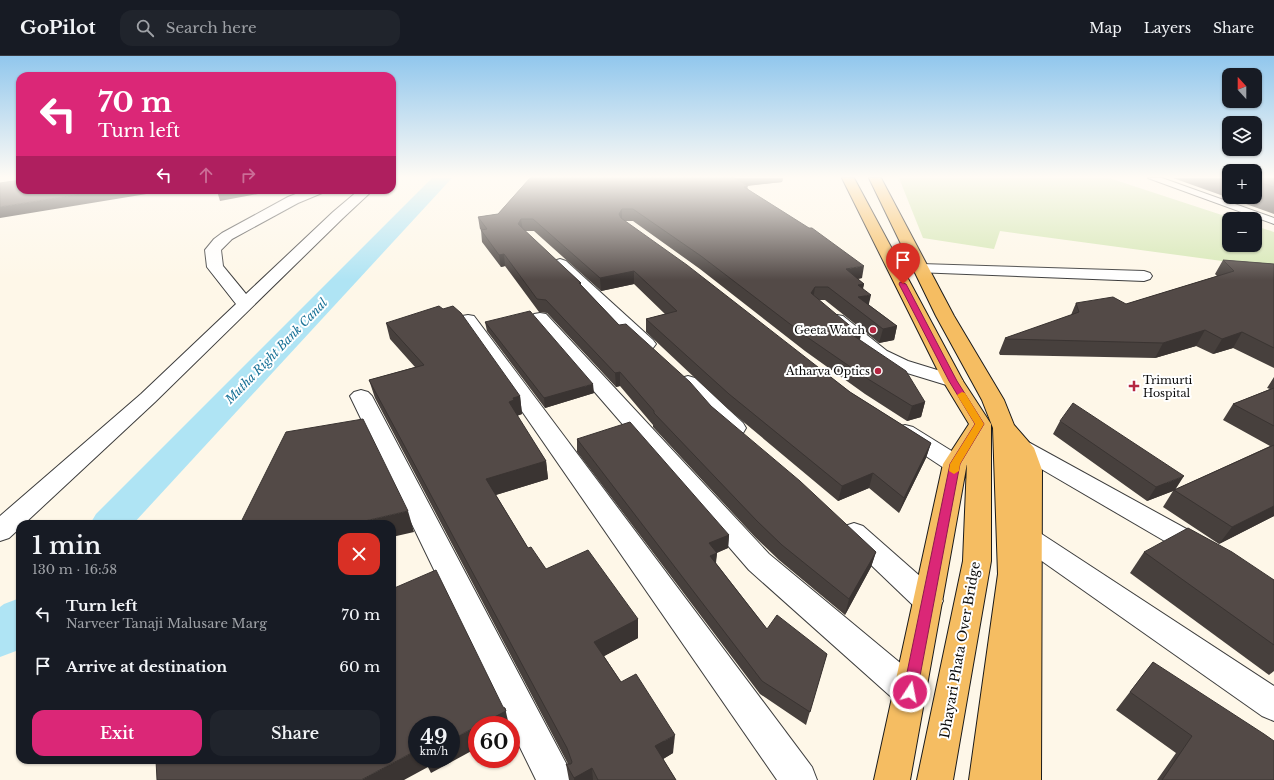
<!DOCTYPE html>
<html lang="en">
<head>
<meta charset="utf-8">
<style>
	body { margin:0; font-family:"Libre Baskerville",serif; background:#20242c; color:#f1f3f6; height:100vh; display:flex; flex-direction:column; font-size:15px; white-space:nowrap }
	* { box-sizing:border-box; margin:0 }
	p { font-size:13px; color:#9ea1a6 }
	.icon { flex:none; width:22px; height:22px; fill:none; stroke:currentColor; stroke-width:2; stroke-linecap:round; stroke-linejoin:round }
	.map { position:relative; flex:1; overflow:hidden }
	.details { position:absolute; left:16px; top:464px; width:380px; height:244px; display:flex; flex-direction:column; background:#171b24; border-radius:12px; box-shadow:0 1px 3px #0004 }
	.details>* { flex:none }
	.guide { position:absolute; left:16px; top:16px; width:380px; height:122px; border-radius:12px; box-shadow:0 1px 3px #0004; background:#db2777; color:#fff; overflow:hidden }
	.needle { width:26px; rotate:339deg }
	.tools { position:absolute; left:1222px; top:12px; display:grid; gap:8px }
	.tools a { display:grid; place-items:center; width:40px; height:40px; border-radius:8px; background:#171b24; box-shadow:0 1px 3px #0004; font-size:20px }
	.speed { position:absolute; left:408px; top:660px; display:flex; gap:8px; font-size:20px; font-weight:700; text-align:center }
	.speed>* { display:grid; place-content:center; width:52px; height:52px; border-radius:50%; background:#171b24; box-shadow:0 1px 3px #0004; line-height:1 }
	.speed small { font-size:10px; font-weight:400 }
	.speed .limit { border:6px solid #d22; background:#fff; color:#111 }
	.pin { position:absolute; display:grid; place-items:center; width:34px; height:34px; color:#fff; margin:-41px -17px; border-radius:50% 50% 50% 0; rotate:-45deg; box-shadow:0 0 4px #0007 }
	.pin .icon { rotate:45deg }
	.me { position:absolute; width:44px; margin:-22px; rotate:11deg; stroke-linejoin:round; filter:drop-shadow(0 0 3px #0008) }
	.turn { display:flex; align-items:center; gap:14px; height:84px; padding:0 16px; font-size:18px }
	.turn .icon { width:52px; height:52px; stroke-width:2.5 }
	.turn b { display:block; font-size:28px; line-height:34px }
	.lanes { display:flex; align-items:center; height:38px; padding:0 16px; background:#0003; justify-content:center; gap:20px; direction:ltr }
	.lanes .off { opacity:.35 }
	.round { display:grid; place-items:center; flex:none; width:42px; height:42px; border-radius:12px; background:#20242c }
	.head { display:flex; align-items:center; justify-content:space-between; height:68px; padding:0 16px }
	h1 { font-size:24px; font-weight:600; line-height:30px }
	.button { display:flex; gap:8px; margin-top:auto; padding:8px 16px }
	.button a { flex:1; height:46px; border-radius:12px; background:#db2777; color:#fff; font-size:16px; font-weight:600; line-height:46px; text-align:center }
	.button a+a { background:#20242c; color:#f1f3f6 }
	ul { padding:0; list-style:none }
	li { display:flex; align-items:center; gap:12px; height:52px; padding:0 16px }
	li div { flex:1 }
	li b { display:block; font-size:15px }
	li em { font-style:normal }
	header { display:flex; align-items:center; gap:24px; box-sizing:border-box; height:56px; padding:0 20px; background:#171b24; border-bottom:1px solid #363941 }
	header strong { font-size:19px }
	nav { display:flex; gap:22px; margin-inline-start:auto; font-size:14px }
	.search { width:280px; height:36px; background:#20242c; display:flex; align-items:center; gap:10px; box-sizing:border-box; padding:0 14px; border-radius:12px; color:#9ea1a6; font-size:15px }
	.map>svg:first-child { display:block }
	.green { fill:#d5e7b4 }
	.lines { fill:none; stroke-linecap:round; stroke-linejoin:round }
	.canal { fill:#afe4f4; fill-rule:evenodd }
	.lane-casing { stroke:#3d3d3d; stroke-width:2 }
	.street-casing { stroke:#3d3d3d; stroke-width:2 }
	.primary-casing { stroke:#1b1b1b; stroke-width:2 }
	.lane { fill:#fff; fill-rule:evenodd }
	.street { fill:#fff; fill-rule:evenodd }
	.primary { fill:#f5bd62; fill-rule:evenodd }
	.wall { fill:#47403d }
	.shaded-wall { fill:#3a3432 }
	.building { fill:#534a47; stroke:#3a3432 }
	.route { fill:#db2777; stroke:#8e194d }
	.slow { fill:#f59e0b }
	.poi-dot { fill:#b52742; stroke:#fff; stroke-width:1.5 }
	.labels { text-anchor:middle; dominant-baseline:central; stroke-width:4; stroke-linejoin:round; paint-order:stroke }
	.poi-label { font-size:11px; fill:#0a0a0a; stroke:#fff; text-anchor:end }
	.water-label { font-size:12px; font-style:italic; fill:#187197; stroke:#fff }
	.near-street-label { font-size:13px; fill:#0a0a0a; stroke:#fff }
</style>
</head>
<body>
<header>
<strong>GoPilot</strong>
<div class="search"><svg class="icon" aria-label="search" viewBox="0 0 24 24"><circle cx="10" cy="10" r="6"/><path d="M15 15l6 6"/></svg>Search here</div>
<nav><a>Map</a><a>Layers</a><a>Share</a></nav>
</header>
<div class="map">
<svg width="1274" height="724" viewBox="0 0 1274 724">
	<rect width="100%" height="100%" fill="#fef7e8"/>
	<polygon class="green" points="899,122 1109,122 1234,163 1229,163 1229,189 1255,189 1255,170 1274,176 1274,212 1000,175 994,193 923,182"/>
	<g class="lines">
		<g class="canal">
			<polygon points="432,122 452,122 133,468 90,468 96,458"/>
			<polygon points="20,542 20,591 16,595 0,601 0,551 4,548"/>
		</g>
		<defs>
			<polygon id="lane" points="1148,122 1162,122 1274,162 1274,168"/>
			<g id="street">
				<polygon points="306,134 323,134 322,137 298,147 232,183 221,194 223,210 246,238 333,156 359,134 373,134 343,162 155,346 24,468 20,468 20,472 9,482 0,485 0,460 141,338 236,248 207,211 205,194 214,183 222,177 288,141"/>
				<polygon points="560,203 566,205 653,284 656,288 653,292 646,294 639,292 554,211 552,208 554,205"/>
				<polygon points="921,208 1144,215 1150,217 1152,220 1150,223 1144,225 915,216 913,213 915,210"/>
				<polygon points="540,257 546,258 769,498 922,625 927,636 922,647 910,651 898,647 749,514 534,266 531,262 534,258"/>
				<polygon points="468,259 474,260 812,711 817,724 777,724 459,264 462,260"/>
				<polygon points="837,259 843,260 887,295 908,305 960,321 963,325 960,329 953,331 894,313 873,303 831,268 828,264 831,260"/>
				<polygon points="688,320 695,322 743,367 746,372 743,377 735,379 727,377 681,330 678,326 681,322"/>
				<polygon points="361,334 368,336 372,340 568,711 573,724 536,724 511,673 511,669 509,669 350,340 354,336"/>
				<polygon points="905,369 913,371 963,402 967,408 963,414 955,416 947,414 897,381 894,376 897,371"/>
				<polygon points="1022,384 1030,387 1212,487 1216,494 1212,501 1202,504 1192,501 1014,397 1010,392 1014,387"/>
				<polygon points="854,467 863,470 938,536 943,545 938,554 928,557 918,554 845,484 841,477 845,470"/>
				<polygon points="1028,472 1037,475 1274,630 1274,665 1262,660 1019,489 1015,482 1019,475"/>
			</g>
			<g id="primary">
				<polygon points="842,122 854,122 963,325 991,368 991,505 953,724 917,724 963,505 967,407 910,724 874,724 943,408 969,368 943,325"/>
				<polygon points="869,122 881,122 954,260 1004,344 1014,369 1034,392 1042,414 1041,724 969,724 998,518 993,372 982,344 936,260"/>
			</g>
		</defs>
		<use href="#lane" class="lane-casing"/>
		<use href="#street" class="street-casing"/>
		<use href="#primary" class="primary-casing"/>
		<use href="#lane" class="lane"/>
		<use href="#street" class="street"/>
		<use href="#primary" class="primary"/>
	</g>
	<g class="wall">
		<polygon points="530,122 783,122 782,126 747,130 748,133 862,222 858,223 864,228 863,232 869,249 897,270 894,284 879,287 825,244 819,244 860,284 925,346 921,361 907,365 865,338 805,295 700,213 633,165 625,165 850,336 931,387 926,402 899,457 869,432 838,445 728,353 646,276 646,263 665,258 634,228 601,235 534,175 525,175 581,227 581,229 619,269 876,496 871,511 845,559 779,504 755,481 653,371 653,369 620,330 616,331 547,257 539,256 505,210 501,211 482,186 481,174 480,173 478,161 498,158"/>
		<polygon points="1173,122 1229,122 1229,141 1255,141 1255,122 1274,122 1274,158"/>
		<polygon points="1223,204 1274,208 1274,312 1233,292 1213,298 1196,290 1155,302 1000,299 999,297 1005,282 1071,259 1076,247 1126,248 1217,220 1215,218"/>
		<polygon points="485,266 594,337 545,352 487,275"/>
		<polygon points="386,267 520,340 522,358 517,360 546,405 548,423 496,439 528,492 546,513 638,563 638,582 604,600 621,626 673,697 663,703 676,724 569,724 566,708 568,708 375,342 369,324 415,311 390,283"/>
		<polygon points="1274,321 1274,460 1219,488 1163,451 1173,435 1147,445 1053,378 1060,365 1176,433 1270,390 1223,364 1233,348 1270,333 1267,332"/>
		<polygon points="577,383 729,479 728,492 717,497 716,507 767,573 827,598 806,669 760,638 577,396"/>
		<polygon points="1144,496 1274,524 1274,615 1269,619 1130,517"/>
		<polygon points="1153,606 1274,724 1157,724 1176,697 1116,654"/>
	</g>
	<g class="shaded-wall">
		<polygon points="732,122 783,122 782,126 732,131"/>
		<polygon points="106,134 171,134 0,162 0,151"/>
		<polygon points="225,134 279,134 220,145 217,135"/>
		<polygon points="622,153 622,165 619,158"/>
		<polygon points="521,163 523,175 518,168"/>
		<polygon points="504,198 505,210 501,211 499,199"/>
		<polygon points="864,210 862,222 843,225 846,213"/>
		<polygon points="634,215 634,228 601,235 600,222"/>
		<polygon points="864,228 861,241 858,229"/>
		<polygon points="815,231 813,244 811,237"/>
		<polygon points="871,239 868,252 858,241"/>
		<polygon points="897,270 894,284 879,287 883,273"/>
		<polygon points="1205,274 1196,290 1155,302 1163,287"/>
		<polygon points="1242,276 1233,292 1213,298 1222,283"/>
		<polygon points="861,279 858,292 854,280"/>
		<polygon points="620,316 620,330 616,331 615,317"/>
		<polygon points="593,328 594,337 545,352 544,342"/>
		<polygon points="520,340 522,358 516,360 509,346 513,342"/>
		<polygon points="925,346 921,361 907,365 912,350"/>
		<polygon points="931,387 926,402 899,457 904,442"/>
		<polygon points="546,405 548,423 489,441 486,423"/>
		<polygon points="873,417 869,432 838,445 842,430"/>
		<polygon points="1184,420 1175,434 1174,434 1173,435 1147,445 1156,431"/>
		<polygon points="1274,450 1274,460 1219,488 1232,471"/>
		<polygon points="408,455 414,476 392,481 392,468 352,468"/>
		<polygon points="729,479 728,492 708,500 709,487"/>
		<polygon points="876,496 871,511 845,559 849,543"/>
		<polygon points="717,497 715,510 710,500"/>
		<polygon points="638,563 638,582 595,605 594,586"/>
		<polygon points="505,652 509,669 480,669"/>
		<polygon points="477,670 477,692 431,717 428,711 404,724 361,724 417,694 417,703 451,703 451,684"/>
		<polygon points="675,679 673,697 655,708 655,690"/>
		<polygon points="592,712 593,724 574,724 574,722"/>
	</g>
	<g class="building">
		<polygon points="530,122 735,122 748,130 744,131 809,172 812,172 864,210 846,213 864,228 858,229 871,239 858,241 897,270 883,273 828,231 815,231 811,237 861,279 854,280 906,315 925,346 912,350 868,323 807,281 701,200 633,153 622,153 619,158 621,162 687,209 850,336 931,387 904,442 873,417 842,430 729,338 646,263 677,255 634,215 600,222 533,163 521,163 518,168 581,227 579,227 619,269 626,268 690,326 711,350 800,425 876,496 849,543 782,489 757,465 654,357 654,355 620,316 615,317 546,244 537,243 504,198 499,199 481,174 487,173 478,161 498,158"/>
		<polygon points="1255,122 1274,122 1274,131 1255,125"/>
		<polygon points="20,124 20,134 106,134 0,151 0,127"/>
		<polygon points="216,134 225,134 217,135"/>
		<polygon points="1223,204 1274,208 1274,292 1242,276 1222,283 1205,274 1163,287 1006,283 1005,282 1079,256 1076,247 1113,241 1126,248 1234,215"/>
		<polygon points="439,250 443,253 453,250 461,257 520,340 513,342 514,344 509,346 546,405 486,423 528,492 531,491 546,513 588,494 638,563 594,586 621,626 636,618 675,679 655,690 676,724 598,724 592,712 574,722 566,708 571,708 572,706 567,692 369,324 424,309 386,267"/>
		<polygon points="530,255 593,328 544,342 485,266"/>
		<polygon points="1274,332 1274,370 1233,348"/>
		<polygon points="1073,347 1184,420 1156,431 1060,365"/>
		<polygon points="363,363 408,455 352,468 240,468 286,376"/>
		<polygon points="630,366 729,479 709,487 717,497 710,500 767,573 777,559 827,598 810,656 762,625 577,383"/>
		<polygon points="1274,389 1274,450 1232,471 1174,434"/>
		<polygon points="1188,472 1232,496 1274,524 1274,589 1144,496"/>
		<polygon points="436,514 503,651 505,652 506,655 479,669 477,669 477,670 451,684 451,669 417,669 417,694 361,724 157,724 156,704 392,704 392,533"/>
		<polygon points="1153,606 1264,678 1274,685 1274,724 1162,724 1192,680 1130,636"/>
	</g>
	<linearGradient id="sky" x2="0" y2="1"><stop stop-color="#91c7ed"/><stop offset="0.54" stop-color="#fffbf5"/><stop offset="1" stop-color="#fffbf5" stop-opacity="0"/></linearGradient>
	<rect width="1274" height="224" fill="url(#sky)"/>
	<polygon class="route" points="900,226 906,228 957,325 984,368 960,408 917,636 915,640 910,642 905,640 903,636 950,408 975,368 949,325 899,228"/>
	<polygon class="slow" points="962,336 965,337 984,368 960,408 959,415 954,418 949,415 950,408 975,368 957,339"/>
	<g class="poi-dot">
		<circle cx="873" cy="274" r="4"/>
		<circle cx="878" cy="315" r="4"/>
		<path d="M1132 324h4v4h4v4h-4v4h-4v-4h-4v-4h4z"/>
	</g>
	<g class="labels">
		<g class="poi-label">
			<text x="865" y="274">Geeta Watch</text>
			<text x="870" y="315">Atharva Optics</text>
			<text x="1143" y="324" text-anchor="start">Trimurti<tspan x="1143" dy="13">Hospital</tspan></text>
		</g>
		<g class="water-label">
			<text transform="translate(276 295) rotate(-46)">Mutha Right Bank Canal</text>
		</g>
		<g class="near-street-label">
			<text transform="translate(960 594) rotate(-80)">Dhayari Phata Over Bridge</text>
		</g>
	</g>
</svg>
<div class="tools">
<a><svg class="needle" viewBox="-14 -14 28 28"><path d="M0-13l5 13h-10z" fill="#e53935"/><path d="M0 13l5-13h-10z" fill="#9ea1a6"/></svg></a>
<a><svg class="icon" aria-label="layers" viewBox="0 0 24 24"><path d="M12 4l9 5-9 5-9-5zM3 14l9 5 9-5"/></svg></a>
<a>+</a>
<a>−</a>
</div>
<div class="speed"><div>49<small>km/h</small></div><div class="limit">60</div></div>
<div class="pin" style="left:903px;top:228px;background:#d93025"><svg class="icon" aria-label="arrive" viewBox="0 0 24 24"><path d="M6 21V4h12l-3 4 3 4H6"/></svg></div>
<svg class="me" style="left:910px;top:636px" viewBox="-20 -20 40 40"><circle r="17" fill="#db2777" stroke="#fff" stroke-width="3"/><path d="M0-11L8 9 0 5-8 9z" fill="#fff"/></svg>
<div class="guide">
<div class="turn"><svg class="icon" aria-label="left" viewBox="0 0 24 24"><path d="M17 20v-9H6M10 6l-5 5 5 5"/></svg><div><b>70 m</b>Turn left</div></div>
<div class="lanes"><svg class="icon" aria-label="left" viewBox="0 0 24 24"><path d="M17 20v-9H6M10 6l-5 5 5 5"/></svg><svg class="icon off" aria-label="ahead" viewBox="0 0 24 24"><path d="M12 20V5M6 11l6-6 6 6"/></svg><svg class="icon off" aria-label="right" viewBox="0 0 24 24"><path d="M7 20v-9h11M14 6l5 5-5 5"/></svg></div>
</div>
<section class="details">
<div class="head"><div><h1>1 min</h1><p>130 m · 16:58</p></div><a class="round" style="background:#d93025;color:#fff"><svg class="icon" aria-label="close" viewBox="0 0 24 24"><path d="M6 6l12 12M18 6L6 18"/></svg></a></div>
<ul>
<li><svg class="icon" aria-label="left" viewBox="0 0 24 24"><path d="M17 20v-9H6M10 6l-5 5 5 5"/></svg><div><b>Turn left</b><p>Narveer Tanaji Malusare Marg</p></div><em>70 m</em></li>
<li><svg class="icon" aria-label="arrive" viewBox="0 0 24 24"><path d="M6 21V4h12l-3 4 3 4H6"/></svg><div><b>Arrive at destination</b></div><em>60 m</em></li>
</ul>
<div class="button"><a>Exit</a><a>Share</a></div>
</section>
</div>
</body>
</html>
